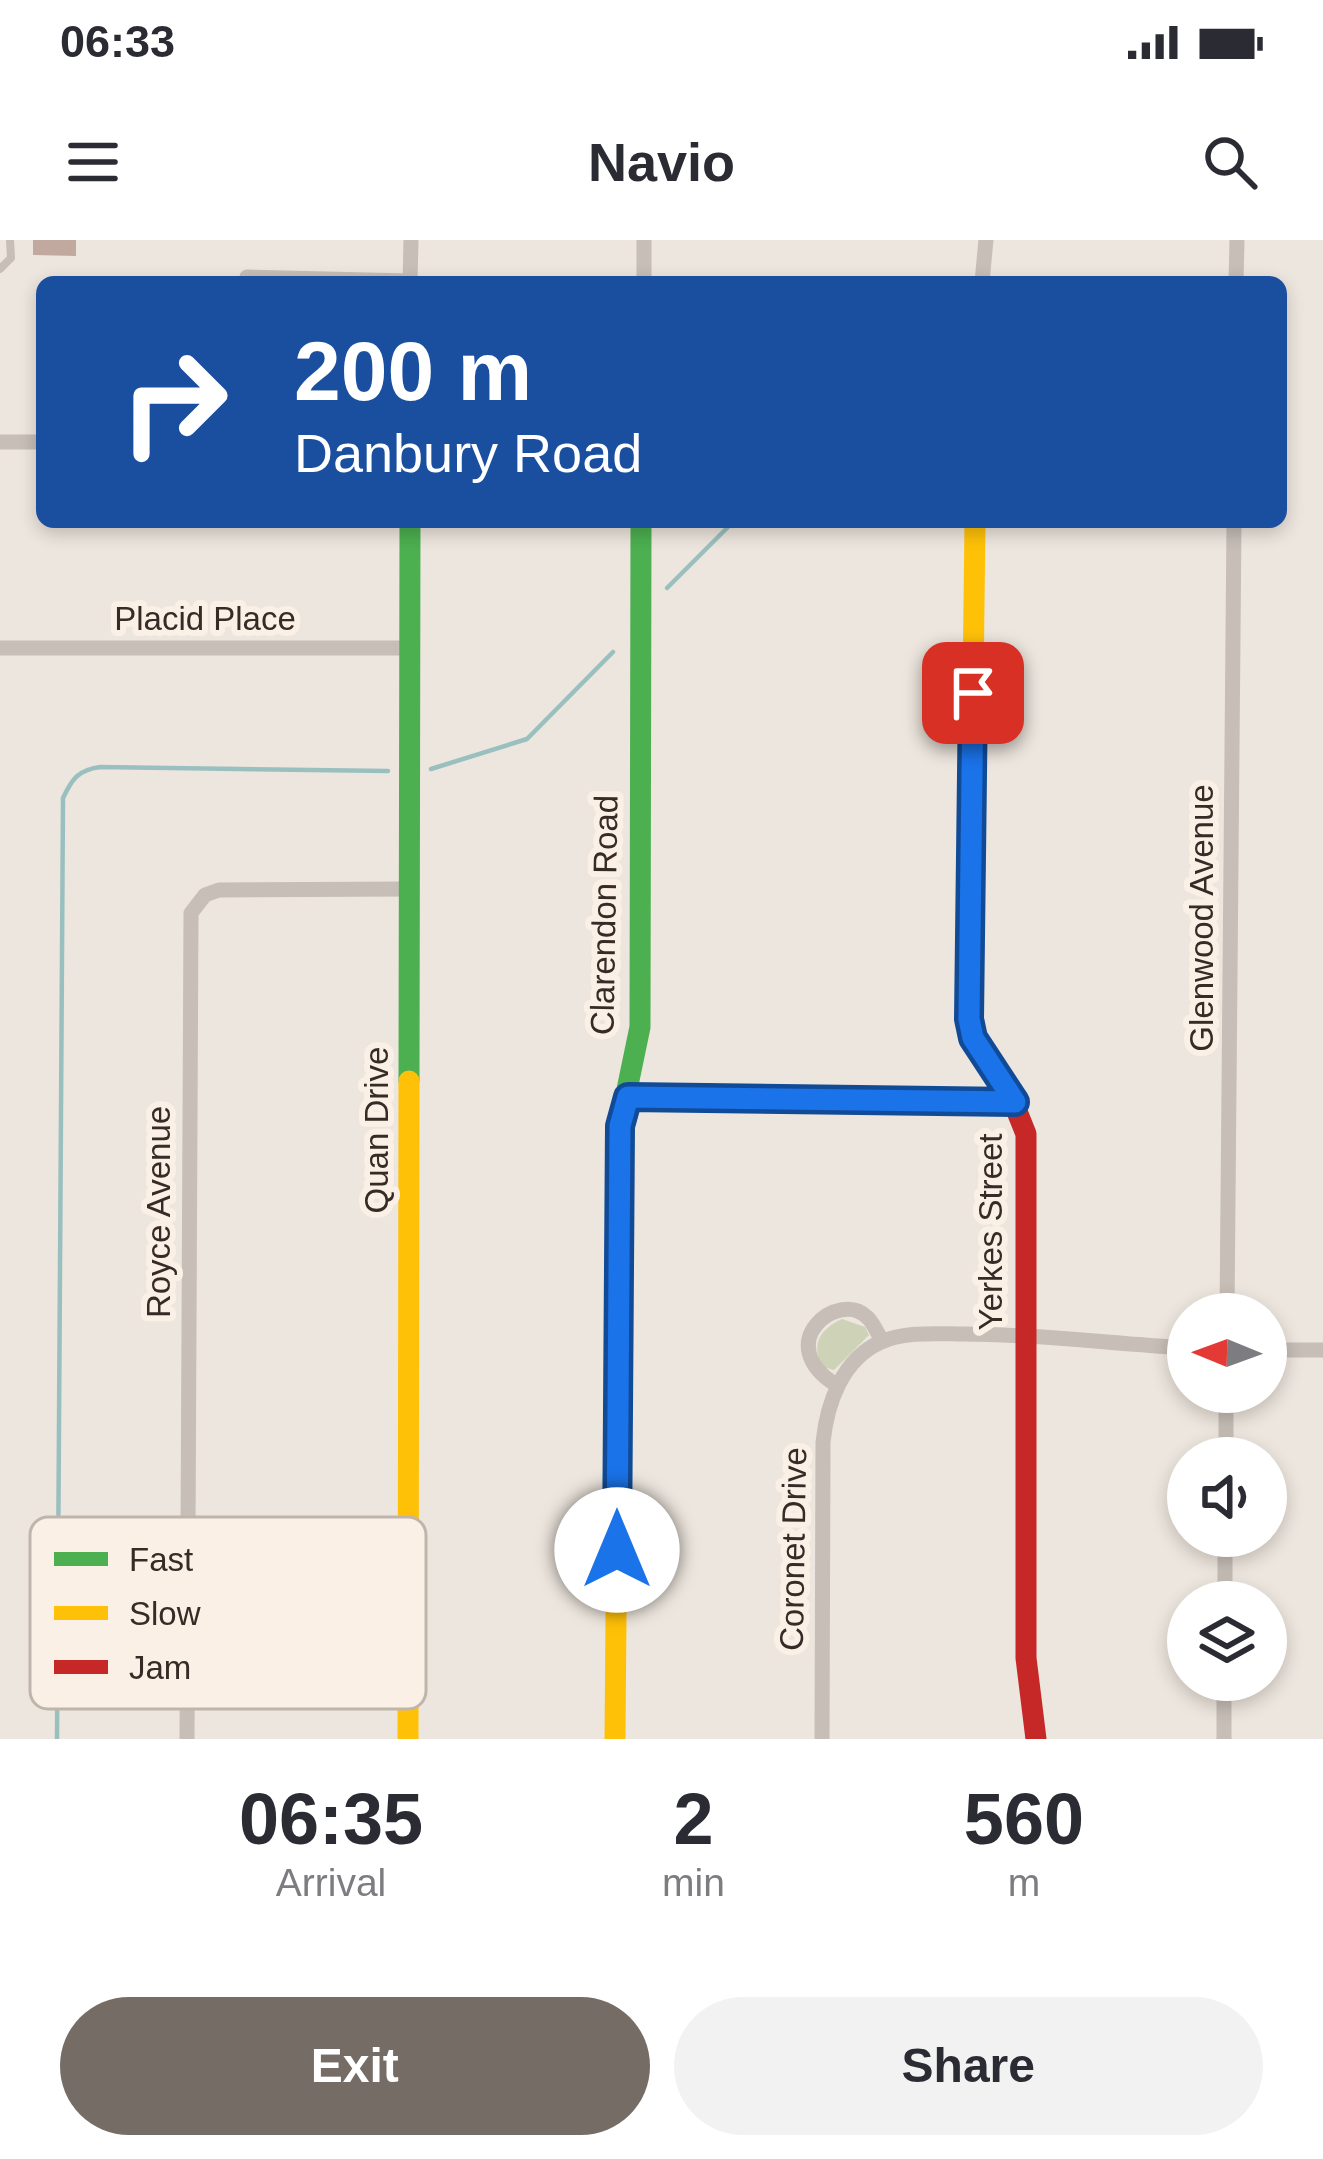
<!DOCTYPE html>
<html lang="en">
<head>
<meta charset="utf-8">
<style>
	body { margin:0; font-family:Helvetica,sans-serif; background:#f2f2f3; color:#2b2b33; height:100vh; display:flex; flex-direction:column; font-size:45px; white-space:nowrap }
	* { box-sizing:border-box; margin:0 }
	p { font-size:39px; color:#7c7c81 }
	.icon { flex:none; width:66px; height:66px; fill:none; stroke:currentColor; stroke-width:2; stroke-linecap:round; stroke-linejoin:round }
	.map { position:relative; height:1499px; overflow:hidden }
	.panel { display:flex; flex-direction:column; background:#fff; flex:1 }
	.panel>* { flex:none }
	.top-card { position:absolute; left:36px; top:36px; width:1251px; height:252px; border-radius:18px; box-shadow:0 6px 18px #0003; background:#1a4fa0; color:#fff; overflow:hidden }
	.needle { width:78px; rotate:271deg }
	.controls { position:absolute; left:1167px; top:1053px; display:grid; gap:24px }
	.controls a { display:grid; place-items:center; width:120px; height:120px; border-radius:50%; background:#fff; box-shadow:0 6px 18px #0003; font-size:60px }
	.pin { position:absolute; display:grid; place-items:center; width:102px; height:102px; color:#fff; margin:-51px; border-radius:24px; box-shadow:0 6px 18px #0006 }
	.me { position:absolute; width:132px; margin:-66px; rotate:0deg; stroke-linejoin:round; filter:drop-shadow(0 0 9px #0008) }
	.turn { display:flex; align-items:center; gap:42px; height:252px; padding:0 60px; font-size:54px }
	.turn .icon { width:156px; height:156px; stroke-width:2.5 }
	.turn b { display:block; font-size:84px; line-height:102px }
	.eta { display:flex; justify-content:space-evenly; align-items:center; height:204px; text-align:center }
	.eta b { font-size:72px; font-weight:800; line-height:84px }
	.button { display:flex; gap:24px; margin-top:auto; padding:24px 60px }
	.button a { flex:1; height:138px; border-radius:72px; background:#766c66; color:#fff; font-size:48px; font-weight:800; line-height:138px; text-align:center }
	.button a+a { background:#f2f2f3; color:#2b2b33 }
	.status { display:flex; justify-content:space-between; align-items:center; height:84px; padding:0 60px; background:#fff; direction:ltr }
	.status svg { height:33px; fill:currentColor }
	header { display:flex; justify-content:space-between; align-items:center; height:156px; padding:0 60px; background:#fff; font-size:54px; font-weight:800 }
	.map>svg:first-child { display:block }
	.green { fill:#ced3b7 }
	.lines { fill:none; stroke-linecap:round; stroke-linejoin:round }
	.stream { stroke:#99c0bf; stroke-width:4.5 }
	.building { fill:#c2a99f }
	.lane { stroke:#c6beb7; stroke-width:8 }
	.street { stroke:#c6beb7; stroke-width:15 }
	.fast { stroke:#4caf50; stroke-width:21 }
	.slow { stroke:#ffc107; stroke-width:21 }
	.jam { stroke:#c62828; stroke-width:21 }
	.route-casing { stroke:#114b97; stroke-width:30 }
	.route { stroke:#1a73e8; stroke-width:21 }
	.labels { text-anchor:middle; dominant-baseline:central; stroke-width:12; stroke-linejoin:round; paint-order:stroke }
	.street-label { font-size:33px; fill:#362b26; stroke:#faf0e5 }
	.key { fill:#faf0e5; stroke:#bfb5ac; stroke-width:3 }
	.key-label { font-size:33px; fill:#362b26 }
</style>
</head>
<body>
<div class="status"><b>06:33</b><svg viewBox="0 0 49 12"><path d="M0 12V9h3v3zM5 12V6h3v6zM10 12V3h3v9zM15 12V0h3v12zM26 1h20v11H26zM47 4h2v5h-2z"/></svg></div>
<header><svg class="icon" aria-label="menu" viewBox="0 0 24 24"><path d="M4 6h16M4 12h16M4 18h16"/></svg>Navio<svg class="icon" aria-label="search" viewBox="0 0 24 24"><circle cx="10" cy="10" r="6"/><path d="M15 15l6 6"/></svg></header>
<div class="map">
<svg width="1323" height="1499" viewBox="0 0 1323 1499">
	<rect width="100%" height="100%" fill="#ede6de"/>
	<path class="green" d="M842 1079 865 1087 869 1095 834 1130 823 1127C810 1105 820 1089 842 1079Z"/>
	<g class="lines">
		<g class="stream">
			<polyline points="667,348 733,282"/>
			<polyline points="431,529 527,499 613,412"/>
			<path d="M57 1499 63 558C72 539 78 530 100 527L388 531"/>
		</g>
	</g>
	<polygon class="building" points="33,0 76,0 76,16 33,15"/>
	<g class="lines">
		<polyline class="lane" points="0,29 11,18 10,0"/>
		<g class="street">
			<polyline points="247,37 410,41"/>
			<polyline points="410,42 411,0"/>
			<polyline points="644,42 644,0"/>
			<polyline points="982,42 986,0"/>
			<polyline points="1236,42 1237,0"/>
			<polyline points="0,202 42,202"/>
			<polyline points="0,408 409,408"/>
			<polyline points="628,857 1015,862"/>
			<polyline points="1227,1074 1234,282"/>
			<polyline points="1266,1110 1323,1110"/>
			<path d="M836 1145C770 1103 839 1049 867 1077 873 1082 878 1094 882 1101"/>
			<polyline points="1226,1218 1226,1152"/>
			<polyline points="1225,1362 1225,1296"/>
			<polyline points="187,1499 191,673 205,655 219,650 409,649"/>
			<path d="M822 1499 823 1202C827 1164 842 1119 881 1102 906 1091 938 1094 964 1094 1040 1094 1113 1104 1188 1108"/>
			<polyline points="1224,1499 1224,1440"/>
		</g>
		<g class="fast">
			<polyline points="409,841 410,282"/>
			<polyline points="624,864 640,787 641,282"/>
		</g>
		<g class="slow">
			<polyline points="974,794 969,779 975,282"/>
			<polyline points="408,1499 409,841"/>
			<polyline points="615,1499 620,886 624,864"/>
		</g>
		<polyline class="jam" points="974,794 1014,864 1026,894 1026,1418 1036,1499"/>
	</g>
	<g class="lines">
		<defs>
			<polyline id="route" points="617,1310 620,886 628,857 1015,862 973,798 969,779 973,453"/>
		</defs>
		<use href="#route" class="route-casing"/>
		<use href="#route" class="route"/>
	</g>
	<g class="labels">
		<g class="street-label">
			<text x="205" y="378">Placid Place</text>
			<text transform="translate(604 675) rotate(-89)">Clarendon Road</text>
			<text transform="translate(1201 678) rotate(-90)">Glenwood Avenue</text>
			<text transform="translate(376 890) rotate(-90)">Quan Drive</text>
			<text transform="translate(158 972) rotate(-90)">Royce Avenue</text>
			<text transform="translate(990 992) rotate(-90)">Yerkes Street</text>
			<text transform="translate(793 1309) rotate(-89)">Coronet Drive</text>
		</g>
	</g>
	<rect x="30" y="1277" width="396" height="192" rx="18" class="key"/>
	<rect x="54" y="1312" width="54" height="14" fill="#4caf50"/>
	<rect x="54" y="1366" width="54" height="14" fill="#ffc107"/>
	<rect x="54" y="1420" width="54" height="14" fill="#c62828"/>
	<g class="key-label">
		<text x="129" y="1331">Fast</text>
		<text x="129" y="1385">Slow</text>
		<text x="129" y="1439">Jam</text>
	</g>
</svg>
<div class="controls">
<a><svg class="needle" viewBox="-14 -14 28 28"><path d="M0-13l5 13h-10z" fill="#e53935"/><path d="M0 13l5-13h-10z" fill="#7c7c81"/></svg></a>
<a><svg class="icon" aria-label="sound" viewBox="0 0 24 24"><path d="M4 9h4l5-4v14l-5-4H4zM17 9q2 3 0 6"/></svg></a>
<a><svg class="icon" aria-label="layers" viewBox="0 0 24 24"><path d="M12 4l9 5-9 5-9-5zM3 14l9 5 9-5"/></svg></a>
</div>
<div class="pin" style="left:973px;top:453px;background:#d93025"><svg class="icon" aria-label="arrive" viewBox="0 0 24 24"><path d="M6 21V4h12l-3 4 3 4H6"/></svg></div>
<svg class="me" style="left:617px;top:1310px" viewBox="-20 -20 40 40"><circle r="19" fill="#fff"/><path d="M0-13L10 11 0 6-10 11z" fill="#1a73e8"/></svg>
<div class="top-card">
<div class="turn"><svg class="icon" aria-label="right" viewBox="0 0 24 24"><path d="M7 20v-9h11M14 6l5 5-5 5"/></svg><div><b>200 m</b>Danbury Road</div></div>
</div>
</div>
<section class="panel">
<div class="eta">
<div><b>06:35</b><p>Arrival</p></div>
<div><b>2</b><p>min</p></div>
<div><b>560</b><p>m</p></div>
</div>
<div class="button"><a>Exit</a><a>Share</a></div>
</section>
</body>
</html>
